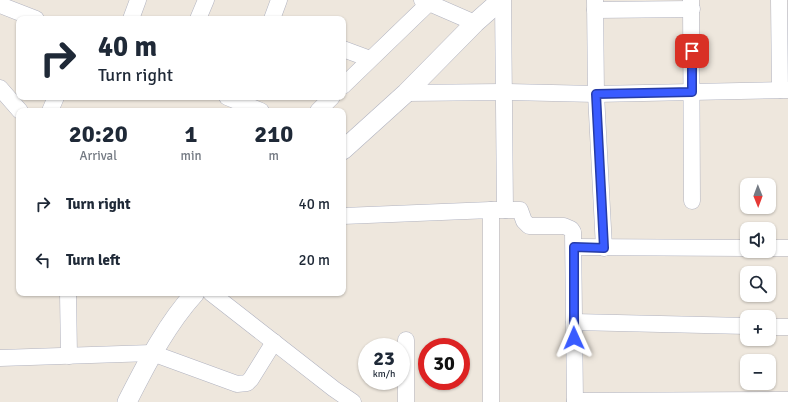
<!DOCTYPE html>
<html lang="en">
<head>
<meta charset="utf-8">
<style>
	body { margin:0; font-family:Signika,sans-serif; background:#f6f6f7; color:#1f2937; height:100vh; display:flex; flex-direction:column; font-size:15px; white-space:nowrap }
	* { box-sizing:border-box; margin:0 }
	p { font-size:13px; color:#747a83 }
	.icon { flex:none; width:22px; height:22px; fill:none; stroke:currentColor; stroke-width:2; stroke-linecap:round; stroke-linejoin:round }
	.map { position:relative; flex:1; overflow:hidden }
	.side { position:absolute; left:16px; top:108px; width:330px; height:188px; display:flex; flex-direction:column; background:#fff; border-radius:8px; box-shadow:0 1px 3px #0004 }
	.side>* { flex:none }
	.banner { position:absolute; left:16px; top:16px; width:330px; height:84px; border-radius:8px; box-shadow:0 1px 3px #0004; background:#fff; color:#1f2937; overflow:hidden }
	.needle { width:26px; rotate:179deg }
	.tools { position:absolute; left:740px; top:178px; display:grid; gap:8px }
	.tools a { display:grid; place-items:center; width:36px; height:36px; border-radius:8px; background:#fff; box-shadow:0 1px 3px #0004; font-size:20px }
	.speed { position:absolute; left:358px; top:338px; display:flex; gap:8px; font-size:20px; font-weight:700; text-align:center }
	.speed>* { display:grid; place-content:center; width:52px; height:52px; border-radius:50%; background:#fff; box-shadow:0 1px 3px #0004; line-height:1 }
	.speed small { font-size:10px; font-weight:400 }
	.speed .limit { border:6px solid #d22; background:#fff; color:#111 }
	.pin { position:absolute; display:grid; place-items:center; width:34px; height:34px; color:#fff; margin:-17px; border-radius:8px; box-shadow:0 2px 6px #0006 }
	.me { position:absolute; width:44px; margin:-22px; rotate:359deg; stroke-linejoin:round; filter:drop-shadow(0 0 3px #0008) }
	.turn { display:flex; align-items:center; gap:14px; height:84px; padding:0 16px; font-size:18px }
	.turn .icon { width:52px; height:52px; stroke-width:2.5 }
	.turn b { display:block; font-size:28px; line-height:34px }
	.eta { display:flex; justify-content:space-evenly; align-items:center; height:68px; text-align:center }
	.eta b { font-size:24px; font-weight:800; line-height:28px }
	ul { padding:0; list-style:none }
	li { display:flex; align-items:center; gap:12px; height:56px; padding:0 16px }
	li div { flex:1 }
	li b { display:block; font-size:15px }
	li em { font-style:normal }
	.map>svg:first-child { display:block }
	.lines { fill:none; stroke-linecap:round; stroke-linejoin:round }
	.minor-casing { stroke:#b1b3c0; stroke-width:17 }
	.tertiary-casing { stroke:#b1b3c0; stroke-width:20 }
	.minor { stroke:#fff; stroke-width:16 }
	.tertiary { stroke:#fff; stroke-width:19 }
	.route-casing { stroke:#253ba6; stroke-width:10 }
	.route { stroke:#395bff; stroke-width:7 }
</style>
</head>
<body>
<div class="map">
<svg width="788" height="402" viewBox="0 0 788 402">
	<rect width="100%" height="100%" fill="#eee7dd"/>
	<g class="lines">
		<defs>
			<g id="minor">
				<polyline points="422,0 475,23"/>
				<polyline points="503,0 505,210"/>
				<polyline points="595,0 596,94 604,248"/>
				<polyline points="691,0 692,201"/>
				<polyline points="779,0 780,90"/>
				<polyline points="0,5 36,19"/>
				<polyline points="595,10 692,9"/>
				<polyline points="131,19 138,0"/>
				<polyline points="198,19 206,0"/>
				<polyline points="272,19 279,0"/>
				<polyline points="343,49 370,59"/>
				<polyline points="343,86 429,3"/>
				<polyline points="0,88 20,111"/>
				<polyline points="406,93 503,92 596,94 788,90"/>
				<polyline points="227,97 261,111"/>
				<polyline points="50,111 56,97"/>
				<polyline points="318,111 332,97"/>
				<polyline points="491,210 520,210 524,221 529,226 564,226 571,229 573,232 575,402"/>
				<polyline points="343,216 491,210 491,402"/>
				<polyline points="574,247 747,248"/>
				<polyline points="769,248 788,248"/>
				<polyline points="68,293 69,356"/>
				<polyline points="211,293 334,389 353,402"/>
				<polyline points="574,322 747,326"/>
				<polyline points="769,327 788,327"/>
				<polyline points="406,340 406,402"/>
				<polyline points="0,358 152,353 237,384 247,383 251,379 274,342"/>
				<polyline points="575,401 788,400"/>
			</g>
			<g id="tertiary">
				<polyline points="343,150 406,93 475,23 501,0"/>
				<path d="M127 402C147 363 166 325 195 293"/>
			</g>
		</defs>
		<use href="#minor" class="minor-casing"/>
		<use href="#tertiary" class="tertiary-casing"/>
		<use href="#minor" class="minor"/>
		<use href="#tertiary" class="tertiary"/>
	</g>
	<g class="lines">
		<defs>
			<polyline id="route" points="574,338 574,247 604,248 596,94 692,92 692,51"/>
		</defs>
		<use href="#route" class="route-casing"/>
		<use href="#route" class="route"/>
	</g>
</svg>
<div class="tools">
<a><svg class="needle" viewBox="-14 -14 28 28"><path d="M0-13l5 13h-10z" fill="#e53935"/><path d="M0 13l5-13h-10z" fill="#747a83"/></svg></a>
<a><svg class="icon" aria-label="sound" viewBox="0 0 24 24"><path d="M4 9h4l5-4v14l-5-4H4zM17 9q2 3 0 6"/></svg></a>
<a><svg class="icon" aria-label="search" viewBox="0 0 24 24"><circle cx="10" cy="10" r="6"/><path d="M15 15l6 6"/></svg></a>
<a>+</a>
<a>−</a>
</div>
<div class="speed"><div>23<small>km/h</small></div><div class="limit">30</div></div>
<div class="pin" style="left:692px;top:51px;background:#d93025"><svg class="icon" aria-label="arrive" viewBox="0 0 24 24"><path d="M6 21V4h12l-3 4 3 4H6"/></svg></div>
<svg class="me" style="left:574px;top:338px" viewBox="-20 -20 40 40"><path d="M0-17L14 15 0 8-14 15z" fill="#395bff" stroke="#fff" stroke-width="4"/></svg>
<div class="banner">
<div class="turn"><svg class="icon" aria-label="right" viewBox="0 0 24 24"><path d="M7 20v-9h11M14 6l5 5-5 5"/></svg><div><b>40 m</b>Turn right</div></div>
</div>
<section class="side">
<div class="eta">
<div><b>20:20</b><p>Arrival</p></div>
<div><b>1</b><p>min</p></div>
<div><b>210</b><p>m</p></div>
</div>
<ul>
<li><svg class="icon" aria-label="right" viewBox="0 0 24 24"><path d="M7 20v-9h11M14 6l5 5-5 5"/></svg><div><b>Turn right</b></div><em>40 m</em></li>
<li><svg class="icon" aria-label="left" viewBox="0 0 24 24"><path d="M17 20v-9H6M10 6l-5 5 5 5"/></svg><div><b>Turn left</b></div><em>20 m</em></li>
</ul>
</section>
</div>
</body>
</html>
